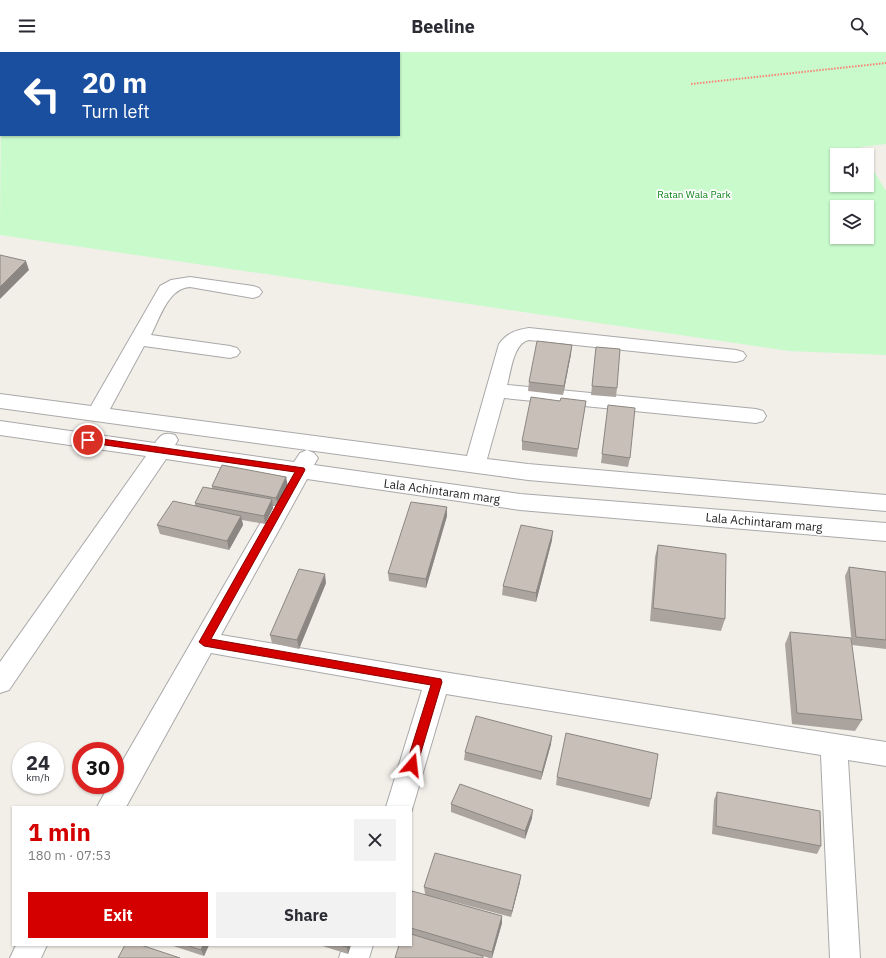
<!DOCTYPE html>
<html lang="en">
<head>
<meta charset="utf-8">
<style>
	body { margin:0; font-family:"IBM Plex Sans",sans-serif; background:#f2f2f3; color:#2b2b33; height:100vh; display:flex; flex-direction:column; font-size:15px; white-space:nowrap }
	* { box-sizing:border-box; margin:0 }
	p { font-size:13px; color:#7c7c81 }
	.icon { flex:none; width:22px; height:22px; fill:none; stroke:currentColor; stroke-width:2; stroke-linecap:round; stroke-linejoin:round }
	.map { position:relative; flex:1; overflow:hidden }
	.drawer { position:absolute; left:12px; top:754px; width:400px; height:140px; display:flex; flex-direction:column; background:#fff; border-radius:0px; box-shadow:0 1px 3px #0004 }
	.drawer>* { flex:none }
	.hud { position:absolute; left:0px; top:0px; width:400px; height:84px; box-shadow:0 1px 3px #0004; background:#1a4fa0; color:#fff; overflow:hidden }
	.controls { position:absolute; left:830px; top:96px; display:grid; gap:8px }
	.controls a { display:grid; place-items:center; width:44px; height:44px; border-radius:0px; background:#fff; box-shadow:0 1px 3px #0004; font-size:20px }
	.speed { position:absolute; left:12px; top:690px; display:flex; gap:8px; font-size:20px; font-weight:700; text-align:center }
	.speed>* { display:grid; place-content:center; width:52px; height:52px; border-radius:50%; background:#fff; box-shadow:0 1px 3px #0004; line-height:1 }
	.speed small { font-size:10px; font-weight:400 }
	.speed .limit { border:6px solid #d22; background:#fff; color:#111 }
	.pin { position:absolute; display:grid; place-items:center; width:34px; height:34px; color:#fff; margin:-17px; border:2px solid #fff; border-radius:50%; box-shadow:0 1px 4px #0007 }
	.me { position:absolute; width:44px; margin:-22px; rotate:17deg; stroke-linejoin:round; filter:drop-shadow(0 0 3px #0008) }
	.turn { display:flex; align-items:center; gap:14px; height:84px; padding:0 16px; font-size:18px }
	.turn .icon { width:52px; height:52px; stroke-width:2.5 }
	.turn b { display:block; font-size:28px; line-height:34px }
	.round { display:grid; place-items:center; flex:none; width:42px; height:42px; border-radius:0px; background:#f2f2f3 }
	.headline { display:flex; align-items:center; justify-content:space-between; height:68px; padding:0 16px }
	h1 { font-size:24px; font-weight:700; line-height:30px; color:#d40000 }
	.cta { display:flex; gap:8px; margin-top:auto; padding:8px 16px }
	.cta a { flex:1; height:46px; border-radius:0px; background:#d40000; color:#fff; font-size:16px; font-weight:700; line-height:46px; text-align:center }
	.cta a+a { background:#f2f2f3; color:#2b2b33 }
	header { display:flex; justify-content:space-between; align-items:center; height:52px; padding:0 16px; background:#fff; font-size:18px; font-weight:700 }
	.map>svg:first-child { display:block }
	.park { fill:#c8facc; fill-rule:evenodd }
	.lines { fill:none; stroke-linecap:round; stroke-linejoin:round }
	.minor-casing { stroke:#a9a9a9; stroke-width:2 }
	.path { stroke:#fa8072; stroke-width:2; stroke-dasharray:1.5 1.5; stroke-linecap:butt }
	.minor { fill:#fff; fill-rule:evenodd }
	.wall { fill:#aba49e }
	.shaded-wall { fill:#8b8681 }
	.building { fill:#c7bfb8; stroke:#8b8681 }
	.route { fill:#d40000; stroke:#8a0000 }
	.labels { text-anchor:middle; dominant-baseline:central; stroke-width:3.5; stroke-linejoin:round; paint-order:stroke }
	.far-park-label { font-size:10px; fill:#0c8416; stroke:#fff }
	.street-label { font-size:12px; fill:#222; stroke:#fff }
</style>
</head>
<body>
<header><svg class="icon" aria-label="menu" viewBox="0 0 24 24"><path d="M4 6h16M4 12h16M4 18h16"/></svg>Beeline<svg class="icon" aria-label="search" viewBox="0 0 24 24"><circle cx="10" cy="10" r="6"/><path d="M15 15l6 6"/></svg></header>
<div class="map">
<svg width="886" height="906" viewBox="0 0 886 906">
	<rect width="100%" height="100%" fill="#f2efe9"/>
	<g class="park">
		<polygon points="68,0 326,0 330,1 66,1"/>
		<path d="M391 0H886V92L860 95 864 103H837V133H867V108L886 139V303L789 299 0 183 1 37V83H399V1ZM837 155H867V185H837Z"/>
	</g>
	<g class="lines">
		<defs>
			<g id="minor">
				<path d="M190 225 253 234 259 236 262 240 259 244 253 246 190 235C168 236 160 266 151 283L230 294 237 296 240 300 237 304 230 306 144 294 110 357 467 404 499 292C507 281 516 278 529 276L736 298 743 300 746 304 743 308 736 310 529 288C513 291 511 320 507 333L756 357 763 359 766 364 763 369 756 371 504 346 487 407 528 412 886 443V459L528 428 0 356V342L91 354 160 234 171 228Z"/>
				<path d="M0 369 155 391C161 382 165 380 175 383L178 388 175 393 294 410 300 401 307 398 314 401 318 406 314 413 520 442 886 471V489L520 458 307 427 221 583 437 619 886 690V714L848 708 860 906H830L821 703 446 642 411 761V755H386L422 638 211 601 126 755H97L109 733H115V722L287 425 166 407 9 638 0 641V610L146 404 0 383Z"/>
				<polygon points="16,893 47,893 41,906 10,906"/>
				<polygon points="343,893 373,893 369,906 339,906"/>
			</g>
		</defs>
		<use href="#minor" class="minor-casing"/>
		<polyline class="path" points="691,32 886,11"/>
		<use href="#minor" class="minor"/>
	</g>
	<g class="wall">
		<polygon points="0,0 52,0 50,1 1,1 1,25 0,24"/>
		<polygon points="596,295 617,336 616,345 591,343"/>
		<polygon points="571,302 563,343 528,339 529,330"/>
		<polygon points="560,349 586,349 577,405 522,398 522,389"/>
		<polygon points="608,353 630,406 628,415 601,411"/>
		<polygon points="212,434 288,434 278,454 273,454 273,456 265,472 242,468 243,473 229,498 160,482 157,473 195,454 195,451 212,436"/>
		<polygon points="447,464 426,536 389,529 388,521"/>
		<polygon points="552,488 536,550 502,543 503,534"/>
		<polygon points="658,493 725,567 721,579 650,569 655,505"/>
		<polygon points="849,515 886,520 886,597 852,593 845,524"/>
		<polygon points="326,531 299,597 272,591 270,583"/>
		<polygon points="790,580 862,668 855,679 792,672 785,592"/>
		<polygon points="551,692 541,728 464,708 465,700"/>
		<polygon points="557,725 651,747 649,755 556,733"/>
		<polygon points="717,740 821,794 817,802 712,782 714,748"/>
		<polygon points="451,752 532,766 525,787 451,760"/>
		<polygon points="520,830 511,865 432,844 502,864 502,871 492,906 489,906 483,904 483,906 395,906 411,893 411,843 425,842 424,835"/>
		<polygon points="170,893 209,893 204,904"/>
		<polygon points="319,893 351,893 348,902"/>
	</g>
	<g class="shaded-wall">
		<polygon points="27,0 52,0 50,1 25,1"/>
		<polygon points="26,209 29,218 0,247 0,235"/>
		<polygon points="572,293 571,302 563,343 564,334"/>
		<polygon points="286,425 288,434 278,454 276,446"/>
		<polygon points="272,447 273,456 265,472 264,464"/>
		<polygon points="447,455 447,464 426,536 426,527"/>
		<polygon points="241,464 243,473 229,498 227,489"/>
		<polygon points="553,479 552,488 536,550 536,541"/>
		<polygon points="325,522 326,531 299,597 297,588"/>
		<polygon points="552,684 551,692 541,728 542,720"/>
		<polygon points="533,758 532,766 525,787 525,779"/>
		<polygon points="521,823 520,830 511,865 512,859"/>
		<polygon points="502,864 502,871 492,906 492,900"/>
		<polygon points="203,893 209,893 204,904 201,898"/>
		<polygon points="348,893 351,893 348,902 347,895"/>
	</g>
	<g class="building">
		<polygon points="0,0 27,0 25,1 1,1 1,14 0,14"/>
		<polygon points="0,203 26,209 0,235"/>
		<polygon points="537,289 572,293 564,334 529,330"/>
		<polygon points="596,295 620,297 617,336 592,334"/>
		<polygon points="531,345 560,349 561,346 586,349 578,397 522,389"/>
		<polygon points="608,353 635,356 630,406 602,402"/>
		<polygon points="222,413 286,425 276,446 212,434"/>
		<polygon points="203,435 272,447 264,464 195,451"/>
		<polygon points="173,449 241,464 227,489 157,473"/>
		<polygon points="411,450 447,455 426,527 388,521"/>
		<polygon points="521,473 553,479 536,541 503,534"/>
		<polygon points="658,493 726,502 725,567 653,556"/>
		<polygon points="849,515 886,520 886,588 856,585"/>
		<polygon points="299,517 325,522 297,588 270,583"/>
		<polygon points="790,580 851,586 862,668 797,661"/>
		<polygon points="476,664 552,684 542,720 465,700"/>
		<polygon points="566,681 658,702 651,747 557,725"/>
		<polygon points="460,732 533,758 525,779 451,752"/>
		<polygon points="717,740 820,759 821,794 716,774"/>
		<polygon points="435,801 521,823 512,859 424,835"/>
		<polygon points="412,839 502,864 492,900 411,876 411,843"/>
		<polygon points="411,882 483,904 483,906 395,906 399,893 411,893"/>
		<polygon points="125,893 141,893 180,906 118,906"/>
		<polygon points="186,893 203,893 201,898"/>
		<polygon points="339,893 348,893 347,895"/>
	</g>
	<polygon class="route" points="88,385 304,416 305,418 211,587 441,627 442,630 416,717 412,718 408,717 406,713 431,633 204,594 199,590 295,420 84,390 83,388"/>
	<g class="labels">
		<g class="far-park-label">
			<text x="694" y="142">Ratan Wala Park</text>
		</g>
		<g class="street-label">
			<text transform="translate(442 439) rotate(8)">Lala Achintaram marg</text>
			<text transform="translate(764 470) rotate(5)">Lala Achintaram marg</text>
		</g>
	</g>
</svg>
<div class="controls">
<a><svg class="icon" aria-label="sound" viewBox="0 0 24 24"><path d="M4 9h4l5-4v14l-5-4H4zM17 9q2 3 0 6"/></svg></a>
<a><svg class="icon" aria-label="layers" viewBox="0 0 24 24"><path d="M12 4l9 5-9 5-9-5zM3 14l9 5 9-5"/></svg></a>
</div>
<div class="speed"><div>24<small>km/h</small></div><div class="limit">30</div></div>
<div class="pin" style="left:88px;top:388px;background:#d93025"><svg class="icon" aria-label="arrive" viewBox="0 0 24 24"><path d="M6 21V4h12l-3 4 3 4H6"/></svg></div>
<svg class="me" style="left:412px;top:713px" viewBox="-20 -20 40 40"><path d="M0-17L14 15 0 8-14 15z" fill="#d40000" stroke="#fff" stroke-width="4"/></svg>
<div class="hud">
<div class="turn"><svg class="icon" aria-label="left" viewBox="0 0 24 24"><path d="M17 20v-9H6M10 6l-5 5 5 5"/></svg><div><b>20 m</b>Turn left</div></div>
</div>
<section class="drawer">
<div class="headline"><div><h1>1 min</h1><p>180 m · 07:53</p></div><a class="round"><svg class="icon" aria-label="close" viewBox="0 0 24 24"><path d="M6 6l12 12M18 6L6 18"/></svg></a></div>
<div class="cta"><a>Exit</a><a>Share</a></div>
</section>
</div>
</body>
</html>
